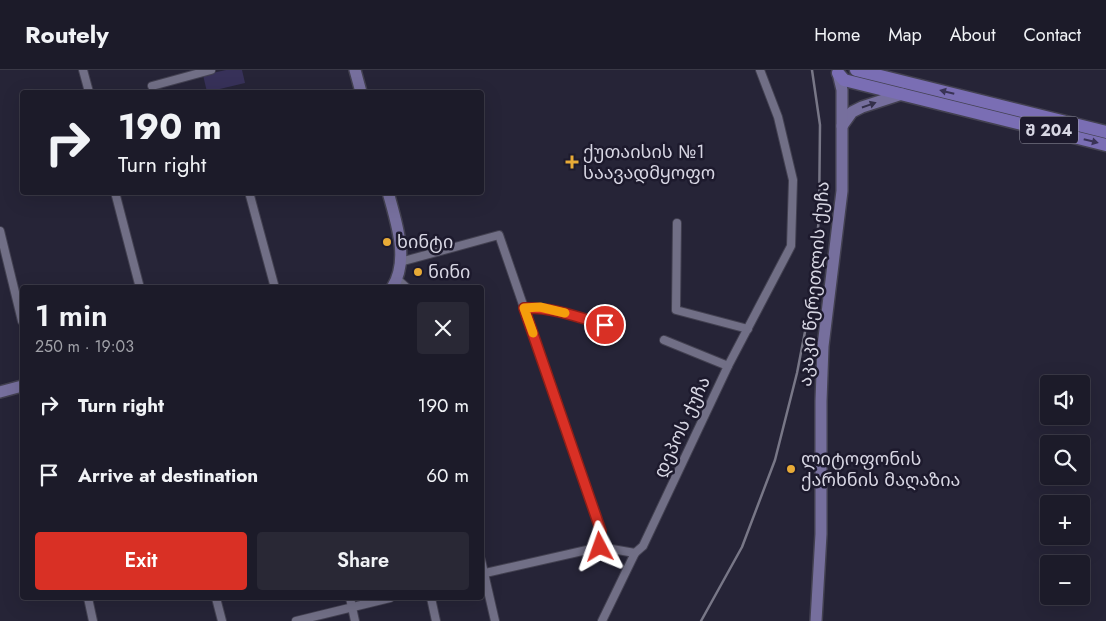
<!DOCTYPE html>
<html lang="en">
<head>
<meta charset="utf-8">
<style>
	body { margin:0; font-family:Jost,"Noto Sans Georgian",sans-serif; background:#292835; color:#f1f3f6; height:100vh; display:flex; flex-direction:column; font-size:19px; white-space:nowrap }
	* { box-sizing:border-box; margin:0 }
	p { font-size:16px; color:#a0a1a8 }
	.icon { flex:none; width:28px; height:28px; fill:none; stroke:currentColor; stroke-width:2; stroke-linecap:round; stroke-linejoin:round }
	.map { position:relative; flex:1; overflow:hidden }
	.drawer { position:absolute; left:20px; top:215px; width:464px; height:315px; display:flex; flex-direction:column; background:#1c1b29; border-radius:5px; box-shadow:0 5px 20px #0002,0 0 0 1px #3a3946 }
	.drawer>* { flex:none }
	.hud { position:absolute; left:20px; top:20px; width:464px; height:105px; border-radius:5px; box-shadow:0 5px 20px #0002,0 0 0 1px #3a3946; background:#1c1b29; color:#f1f3f6; overflow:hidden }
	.controls { position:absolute; left:1040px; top:305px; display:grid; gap:10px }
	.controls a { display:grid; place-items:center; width:50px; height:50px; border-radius:5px; background:#1c1b29; box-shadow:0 5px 20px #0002,0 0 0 1px #3a3946; font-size:25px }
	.pin { position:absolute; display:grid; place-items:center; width:42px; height:42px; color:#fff; margin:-21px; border:2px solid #fff; border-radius:50%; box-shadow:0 1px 5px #0007 }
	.me { position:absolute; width:55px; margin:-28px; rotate:356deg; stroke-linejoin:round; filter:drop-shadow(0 0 4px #0008) }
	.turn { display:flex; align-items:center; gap:18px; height:105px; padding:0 15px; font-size:22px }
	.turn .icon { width:65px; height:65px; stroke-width:2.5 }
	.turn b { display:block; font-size:35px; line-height:42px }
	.round { display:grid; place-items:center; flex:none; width:52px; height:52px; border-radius:5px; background:#292835 }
	.overview { display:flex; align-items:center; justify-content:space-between; height:85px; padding:0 15px }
	h1 { font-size:30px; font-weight:600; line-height:38px }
	.primary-button { display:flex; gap:10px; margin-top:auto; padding:10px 15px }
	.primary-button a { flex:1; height:58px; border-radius:5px; background:#d93025; color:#fff; font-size:20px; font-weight:600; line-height:58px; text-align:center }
	.primary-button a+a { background:#292835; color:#f1f3f6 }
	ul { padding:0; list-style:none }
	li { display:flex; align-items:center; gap:15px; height:70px; padding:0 15px }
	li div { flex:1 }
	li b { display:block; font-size:19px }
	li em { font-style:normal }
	header { display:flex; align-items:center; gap:30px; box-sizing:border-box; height:70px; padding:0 25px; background:#1c1b29; border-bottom:1px solid #3a3946 }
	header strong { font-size:24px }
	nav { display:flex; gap:28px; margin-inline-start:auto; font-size:18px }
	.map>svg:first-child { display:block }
	.green { fill:#373159 }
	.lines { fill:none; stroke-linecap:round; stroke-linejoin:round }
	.street-casing { stroke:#434151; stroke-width:10 }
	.secondary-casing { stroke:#434151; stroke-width:14 }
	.primary-casing { stroke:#434151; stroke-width:15 }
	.street { stroke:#716f86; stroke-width:8 }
	.secondary { stroke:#766f9d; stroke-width:11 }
	.primary { stroke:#7a6eb4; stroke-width:12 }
	.rail { stroke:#787787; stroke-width:2.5 }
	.oneway { fill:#393356 }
	.oneway2 { fill:#332f49 }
	.route-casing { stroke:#8d1f18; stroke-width:12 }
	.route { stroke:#d93025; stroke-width:9 }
	.slow { stroke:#f59e0b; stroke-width:9 }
	.poi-dot { fill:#e8ab37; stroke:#1d1a2d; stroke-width:2 }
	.labels { text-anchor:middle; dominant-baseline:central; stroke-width:5; stroke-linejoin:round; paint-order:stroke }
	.shield { fill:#1d1a2d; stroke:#9f9eac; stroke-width:1 }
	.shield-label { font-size:16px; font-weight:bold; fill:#d7d6e3 }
	.poi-label { font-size:18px; fill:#d7d6e3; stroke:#1d1a2d; text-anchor:start }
	.street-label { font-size:18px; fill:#d7d6e3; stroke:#1d1a2d }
</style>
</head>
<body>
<header>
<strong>Routely</strong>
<nav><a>Home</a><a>Map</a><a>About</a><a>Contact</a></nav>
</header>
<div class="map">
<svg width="1106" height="551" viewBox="0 0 1106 551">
	<rect width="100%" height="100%" fill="#262437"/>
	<polygon class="green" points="226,0 242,0 245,13 207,22 203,5"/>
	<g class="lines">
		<defs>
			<g id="street">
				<polyline points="83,0 89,22"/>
				<polyline points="152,16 211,0"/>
				<polyline points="115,122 140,218"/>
				<polyline points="249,122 275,218"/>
				<polyline points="677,153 676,240 748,259"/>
				<polyline points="0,161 22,251"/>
				<polyline points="400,192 499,165 601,461 600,477"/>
				<polyline points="397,209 407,218"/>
				<path d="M524 238C558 236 588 252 621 258"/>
				<polyline points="664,270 728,296"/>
				<polyline points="481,490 495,551"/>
				<polyline points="481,504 600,477 635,483"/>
				<polyline points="88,528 93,551"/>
				<polyline points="216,528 222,551"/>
				<polyline points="350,528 355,551"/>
				<polyline points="431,528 436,551"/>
				<polyline points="296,551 390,528"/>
				<polyline points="602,551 635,483 643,476 728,296 791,176 793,110 778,47 760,0"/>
			</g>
			<g id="secondary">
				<polyline points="355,0 361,22"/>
				<polyline points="842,56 852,42 862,37 902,24"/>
				<path d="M388 122C396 152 410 190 392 218"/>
				<polyline points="0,322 22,316"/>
				<polyline points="816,551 821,464 821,331 823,276 842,121 842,20 838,3"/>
			</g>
			<g id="primary">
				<polyline points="856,0 1106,62"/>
				<polyline points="838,3 844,10 1106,75"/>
			</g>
		</defs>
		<use href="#street" class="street-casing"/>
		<use href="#secondary" class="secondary-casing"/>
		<use href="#primary" class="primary-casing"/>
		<use href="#street" class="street"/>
		<use href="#secondary" class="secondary"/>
		<use href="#primary" class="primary"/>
		<polyline class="rail" points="701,551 742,477 775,390 797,303 810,236 819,148 820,55 812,0"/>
	</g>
	<defs><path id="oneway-solid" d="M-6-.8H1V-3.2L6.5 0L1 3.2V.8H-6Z" transform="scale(1.25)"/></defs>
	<g class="oneway">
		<use href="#oneway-solid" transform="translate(947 22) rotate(-166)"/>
		<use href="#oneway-solid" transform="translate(1091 71) rotate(14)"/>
	</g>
	<use class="oneway2" href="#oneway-solid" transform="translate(869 35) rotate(-19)"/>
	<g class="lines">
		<defs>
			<path id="route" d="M600 477 601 461 524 238C552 237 578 247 605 255"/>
		</defs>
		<use href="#route" class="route-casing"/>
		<use href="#route" class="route"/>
		<polyline class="slow" points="533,263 524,238 540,237 565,243"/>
	</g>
	<g class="poi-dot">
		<path d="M569.5 84.5h5v5h5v5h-5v5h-5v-5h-5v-5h5z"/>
		<circle cx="387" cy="172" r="5"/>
		<circle cx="418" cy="202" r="5"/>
		<circle cx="791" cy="399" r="5"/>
	</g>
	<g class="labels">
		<rect class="shield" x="1020" y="46.5" width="58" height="27" rx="4"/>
		<g class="shield-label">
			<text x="1049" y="60">შ 204</text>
		</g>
		<g class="poi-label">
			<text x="583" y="82">ქუთაისის №1<tspan x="583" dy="21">საავადმყოფო</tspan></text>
			<text x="397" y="172">ხინტი</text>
			<text x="428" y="202">ნინი</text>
			<text x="801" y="389">ლიტოფონის<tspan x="801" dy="21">ქარხნის მაღაზია</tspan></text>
		</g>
		<g class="street-label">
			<text transform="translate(814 214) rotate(-85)">აკაკი წერეთლის ქუჩა</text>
			<text transform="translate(682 357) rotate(-65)">დეპოს ქუჩა</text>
		</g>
	</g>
</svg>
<div class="controls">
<a><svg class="icon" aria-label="sound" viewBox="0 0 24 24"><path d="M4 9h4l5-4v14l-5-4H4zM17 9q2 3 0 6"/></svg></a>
<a><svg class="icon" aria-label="search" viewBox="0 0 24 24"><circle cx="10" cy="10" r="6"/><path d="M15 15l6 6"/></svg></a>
<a>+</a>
<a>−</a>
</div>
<div class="pin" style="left:605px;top:255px;background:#d93025"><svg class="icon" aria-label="arrive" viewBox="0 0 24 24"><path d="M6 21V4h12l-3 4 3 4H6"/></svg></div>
<svg class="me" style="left:600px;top:477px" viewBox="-20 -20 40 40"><path d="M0-17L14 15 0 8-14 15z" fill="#d93025" stroke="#fff" stroke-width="4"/></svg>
<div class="hud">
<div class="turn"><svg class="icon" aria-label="right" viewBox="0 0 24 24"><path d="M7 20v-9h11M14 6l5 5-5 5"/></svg><div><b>190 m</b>Turn right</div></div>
</div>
<section class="drawer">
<div class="overview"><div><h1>1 min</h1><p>250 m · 19:03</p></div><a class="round"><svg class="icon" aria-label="close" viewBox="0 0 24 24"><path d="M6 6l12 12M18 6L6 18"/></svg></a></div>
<ul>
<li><svg class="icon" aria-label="right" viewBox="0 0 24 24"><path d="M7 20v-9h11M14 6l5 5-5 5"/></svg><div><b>Turn right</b></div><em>190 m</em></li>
<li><svg class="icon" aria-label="arrive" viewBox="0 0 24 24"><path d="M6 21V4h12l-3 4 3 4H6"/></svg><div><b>Arrive at destination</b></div><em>60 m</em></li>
</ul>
<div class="primary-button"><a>Exit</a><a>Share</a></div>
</section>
</div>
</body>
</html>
